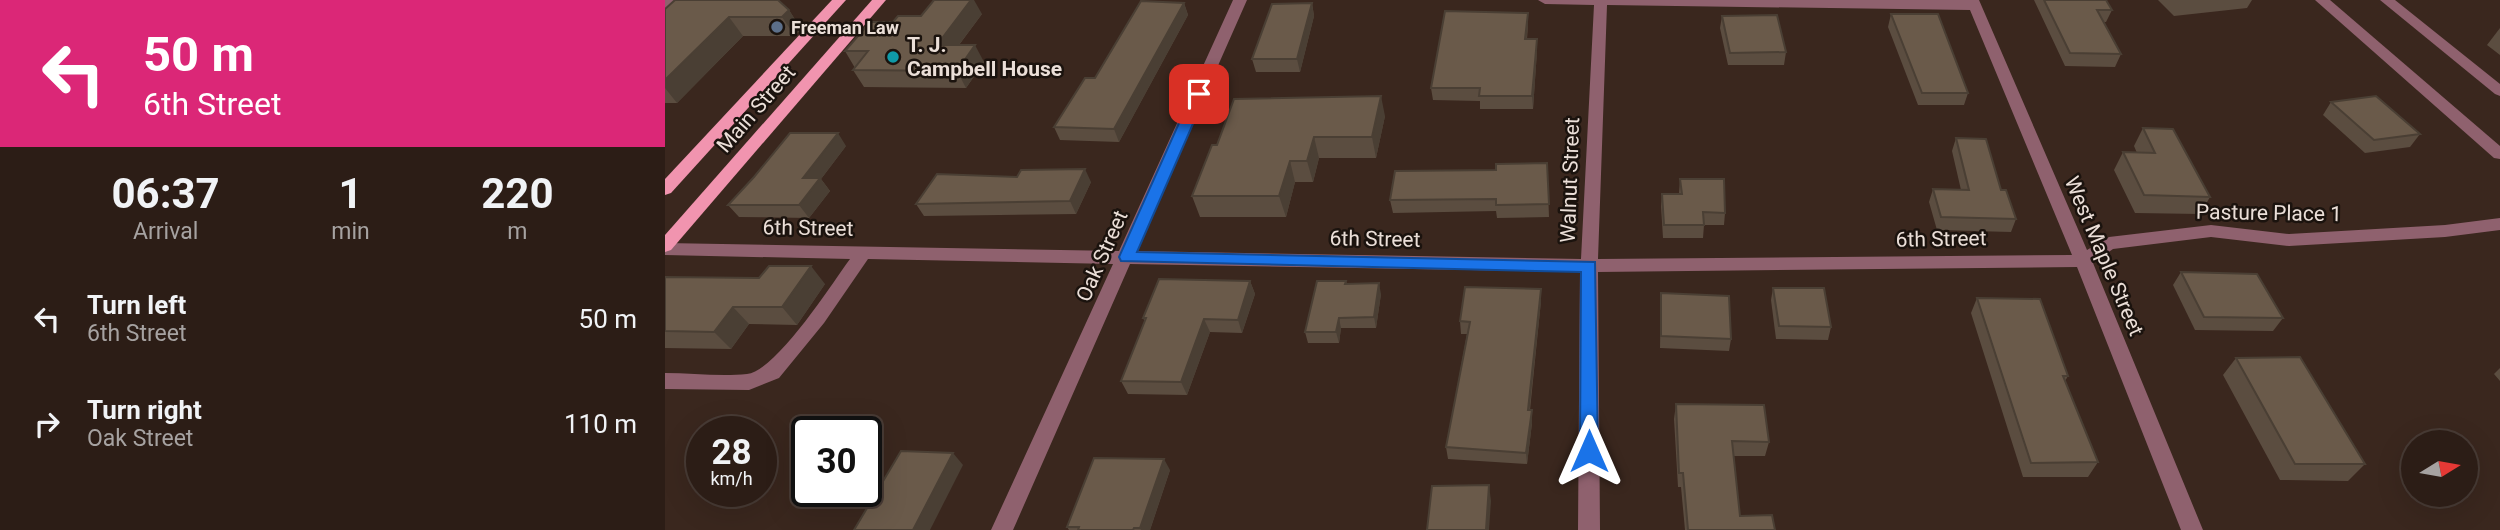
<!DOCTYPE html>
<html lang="en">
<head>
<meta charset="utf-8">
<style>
	body { margin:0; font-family:Roboto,sans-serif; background:#34261f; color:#f1f3f6; height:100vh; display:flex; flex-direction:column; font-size:26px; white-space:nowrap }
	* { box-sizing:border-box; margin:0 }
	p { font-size:23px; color:#a6a2a1 }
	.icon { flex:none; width:38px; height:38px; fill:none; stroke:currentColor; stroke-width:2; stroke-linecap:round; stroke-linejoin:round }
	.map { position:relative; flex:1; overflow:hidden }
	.panel { display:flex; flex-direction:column; background:#2c1d16; width:665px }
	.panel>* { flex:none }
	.guide { background:#db2777; color:#fff; overflow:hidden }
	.needle { width:46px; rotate:79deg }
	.fabs { position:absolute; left:1736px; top:430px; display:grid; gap:14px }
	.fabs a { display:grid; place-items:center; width:77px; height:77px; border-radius:50%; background:#2c1d16; box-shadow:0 7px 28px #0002,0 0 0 2px #483b35; font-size:35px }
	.speed { position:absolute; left:21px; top:416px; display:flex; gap:14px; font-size:35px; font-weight:700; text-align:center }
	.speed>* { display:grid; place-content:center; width:91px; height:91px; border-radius:50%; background:#2c1d16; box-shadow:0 7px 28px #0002,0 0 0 2px #483b35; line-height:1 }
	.speed small { font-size:18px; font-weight:400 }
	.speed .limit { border:4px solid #111; border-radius:10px; background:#fff; color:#111 }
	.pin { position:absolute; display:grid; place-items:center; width:60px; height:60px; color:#fff; margin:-30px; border-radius:14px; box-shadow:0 4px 10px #0006 }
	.me { position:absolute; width:77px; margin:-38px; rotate:0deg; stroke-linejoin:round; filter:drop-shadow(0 0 5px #0008) }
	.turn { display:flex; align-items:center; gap:24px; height:147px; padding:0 28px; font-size:32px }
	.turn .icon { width:91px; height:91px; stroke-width:2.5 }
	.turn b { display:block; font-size:49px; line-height:60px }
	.eta { display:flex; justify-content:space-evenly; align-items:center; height:119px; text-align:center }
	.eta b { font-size:42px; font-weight:700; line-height:49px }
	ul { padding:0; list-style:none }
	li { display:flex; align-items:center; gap:21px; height:105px; padding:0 28px }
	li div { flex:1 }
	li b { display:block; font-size:26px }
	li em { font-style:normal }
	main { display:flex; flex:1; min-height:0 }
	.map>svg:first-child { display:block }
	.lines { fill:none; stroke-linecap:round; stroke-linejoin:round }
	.minor { fill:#8f616e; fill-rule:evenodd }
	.major { fill:#f194af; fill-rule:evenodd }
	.wall { fill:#5b4d40 }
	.shaded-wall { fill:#4a3f34 }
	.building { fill:#6a5a4a; stroke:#4a3f34; stroke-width:2 }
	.route { fill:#1a73e8; stroke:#114b97; stroke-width:2 }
	.service-dot { fill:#5c6f8a; stroke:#1b130e; stroke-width:2.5 }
	.culture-dot { fill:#0f9aa8; stroke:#1b130e; stroke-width:2.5 }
	.labels { text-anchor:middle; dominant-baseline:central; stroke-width:5; stroke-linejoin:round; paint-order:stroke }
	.far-poi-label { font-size:18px; font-weight:bold; fill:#ebdfd8; stroke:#1b130e; text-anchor:start }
	.poi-label { font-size:21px; font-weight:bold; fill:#ebdfd8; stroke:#1b130e; text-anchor:start }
	.street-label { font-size:21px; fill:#ebdfd8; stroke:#1b130e }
</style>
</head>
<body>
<main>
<section class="panel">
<div class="guide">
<div class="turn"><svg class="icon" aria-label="left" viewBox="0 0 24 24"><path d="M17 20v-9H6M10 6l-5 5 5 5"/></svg><div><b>50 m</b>6th Street</div></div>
</div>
<div class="eta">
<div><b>06:37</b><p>Arrival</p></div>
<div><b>1</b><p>min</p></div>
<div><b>220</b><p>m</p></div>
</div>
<ul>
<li><svg class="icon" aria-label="left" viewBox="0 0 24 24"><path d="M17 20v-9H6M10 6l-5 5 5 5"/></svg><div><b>Turn left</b><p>6th Street</p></div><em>50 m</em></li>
<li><svg class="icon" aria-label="right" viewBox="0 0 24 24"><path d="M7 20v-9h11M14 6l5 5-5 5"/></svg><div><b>Turn right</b><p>Oak Street</p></div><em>110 m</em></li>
</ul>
</section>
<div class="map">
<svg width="1835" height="530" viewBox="0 0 1835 530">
	<rect width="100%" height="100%" fill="#3a271e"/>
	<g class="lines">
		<g class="minor">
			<polygon points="0,0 12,0 0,9"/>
			<path d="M568 0H582L471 251 916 259 929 5 880 4 873 0H1314L1422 250 1444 237 1546 225 1624 234 1780 225 1835 218V230L1780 237 1624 246 1546 237 1448 249 1428 263 1538 530H1516L1412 267 933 272 935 530H913L915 272 465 264 348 530H326L448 264 203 259 159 323 114 378 84 390 0 389V373C26 373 56 377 82 374 112 370 166 285 185 259L0 255V243L454 251ZM942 5 1305 10 1407 255 933 259Z"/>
			<polygon points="1650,0 1665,0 1835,146 1835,159 1829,158"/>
			<polygon points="1715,0 1730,0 1835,84 1835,96 1830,94"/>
		</g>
		<g class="major">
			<polygon points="167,0 181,0 6,193 0,195 0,179"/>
			<polygon points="207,0 221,0 6,250 0,252 0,235"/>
		</g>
	</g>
	<g class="wall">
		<polygon points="1369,0 1441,0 1447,10 1441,22 1439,22 1456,54 1450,67 1400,66"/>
		<polygon points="1493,0 1587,0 1582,8 1509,16"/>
		<polygon points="519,3 523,15 454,142 395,140 389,127 430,78"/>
		<polygon points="647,3 649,16 635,72 591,72 587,59"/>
		<polygon points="0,9 124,10 136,29 130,36 78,36 12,103 0,103"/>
		<polygon points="317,14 294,45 319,62 301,88 199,87 188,70 190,68 180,51 228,22 256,16"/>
		<polygon points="1226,14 1303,93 1299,105 1253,105 1223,27"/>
		<polygon points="1057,16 1121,52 1119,65 1063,65 1055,28"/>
		<polygon points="863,25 862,39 872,39 872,51 868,109 815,109 815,101 768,100 766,88"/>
		<polygon points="1835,28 1835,55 1822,45"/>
		<polygon points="1666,102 1755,134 1745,147 1700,153 1658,115"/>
		<polygon points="720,116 711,158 654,158 648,182 630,182 621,217 535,217 527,196 552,145"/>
		<polygon points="1478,128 1545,197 1535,214 1470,213 1449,170 1458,152 1472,153 1469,146"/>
		<polygon points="1291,138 1336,190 1351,219 1346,232 1272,230 1264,202 1268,189 1296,190 1287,151"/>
		<polygon points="181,146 156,179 165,191 144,218 74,217 63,205"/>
		<polygon points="882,163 884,217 832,218 831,211 728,213 725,200 831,170"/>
		<polygon points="1015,179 1060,213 1059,225 1039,225 1038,238 998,238 996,206 997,194 1014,194"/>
		<polygon points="426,182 411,214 259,216 251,204"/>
		<polygon points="1516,272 1618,318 1608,331 1530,330 1508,285"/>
		<polygon points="0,277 94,278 160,284 132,325 84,324 66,349 0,348"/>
		<polygon points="585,281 590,294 577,333 545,332 522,395 463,394 456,381 480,322 478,318"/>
		<polygon points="681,281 682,284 716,294 711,328 676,328 674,343 643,343 640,332"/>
		<polygon points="1108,288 1166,327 1163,340 1111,339 1106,300"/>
		<polygon points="876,289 876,301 865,410 867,410 867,423 862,464 783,459 781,447 802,334 796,334 795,321"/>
		<polygon points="996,293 1066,339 1064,351 995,348"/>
		<polygon points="1312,298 1403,376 1400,381 1433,462 1423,477 1358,477 1306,313"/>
		<polygon points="1571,358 1700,464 1683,481 1615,480 1558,375"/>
		<polygon points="1835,368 1835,381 1829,374"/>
		<polygon points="1011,404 1104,442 1100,456 1069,456 1075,516 1110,530 1020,530 1016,487 1013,487 1009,419"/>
		<polygon points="505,470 485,530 404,530 402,527"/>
	</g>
	<g class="shaded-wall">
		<polygon points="306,0 309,0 317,14 281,62 272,45"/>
		<polygon points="519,3 523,15 454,142 449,129"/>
		<polygon points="647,3 649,16 635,72 632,59"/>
		<polygon points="124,10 136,29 130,36 117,17"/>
		<polygon points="863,13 863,25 860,51 860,39"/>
		<polygon points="64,17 78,36 12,103 0,88 0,80"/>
		<polygon points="872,39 872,51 868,109 867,96"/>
		<polygon points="310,45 319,62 301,88 292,71"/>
		<polygon points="716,96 720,116 711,158 707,137"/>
		<polygon points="173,133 181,146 156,179 165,191 144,218 134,205 138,178"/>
		<polygon points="649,137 654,158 648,182 642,161"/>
		<polygon points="625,161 630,182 621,217 614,196"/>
		<polygon points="420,169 426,182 411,214 405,201"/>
		<polygon points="146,266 160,284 132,325 117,307"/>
		<polygon points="585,281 590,294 577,333 573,320"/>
		<polygon points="714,283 716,294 711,328 709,317"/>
		<polygon points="876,289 876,301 863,422 863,410"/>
		<polygon points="68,307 84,324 66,349 49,332"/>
		<polygon points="674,318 676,328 674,343 671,332"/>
		<polygon points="539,319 545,332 522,395 516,382"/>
		<polygon points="867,410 867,423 862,464 861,453"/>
		<polygon points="288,453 298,465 265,530 248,530"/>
		<polygon points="499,459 505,470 485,530 476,530 475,528"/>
		<polygon points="824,485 826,501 824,530 821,530"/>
	</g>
	<g class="building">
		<polygon points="10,0 113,0 124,10 117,17 64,17 0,80 0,9"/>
		<polygon points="269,0 306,0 272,45 310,45 292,71 188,70 203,51 180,51 205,22 228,22 233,16 256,16"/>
		<polygon points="1379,0 1441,0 1447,10 1432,10 1456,54 1405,53"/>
		<polygon points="476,1 519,3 449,129 389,127 420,78 430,78"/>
		<polygon points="647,3 632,59 587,59 607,4"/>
		<polygon points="780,11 863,13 860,39 872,39 867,96 814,96 815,88 766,88"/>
		<polygon points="1226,14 1273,14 1303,93 1257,93"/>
		<polygon points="1112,15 1121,52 1065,53 1057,16"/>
		<polygon points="716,96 707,137 649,137 642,161 625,161 614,196 527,196 547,145 552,145 569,99"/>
		<polygon points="1711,96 1755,134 1709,140 1666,102"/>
		<polygon points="1478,128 1508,129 1545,197 1479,195 1458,152 1490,153"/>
		<polygon points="125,133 173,133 138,178 155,178 134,205 63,205 89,177"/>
		<polygon points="1291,138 1321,139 1336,190 1341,190 1351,219 1276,217 1268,189 1304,190"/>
		<polygon points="882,163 884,204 831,205 831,199 725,200 730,171 831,170 831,164"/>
		<polygon points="420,169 405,201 251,204 272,174 352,177 356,170"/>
		<polygon points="1015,179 1059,179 1060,213 1038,212 1039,225 999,225 997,194 1017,194"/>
		<polygon points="104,266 146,266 117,307 68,307 49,332 0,331 0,277 94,278"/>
		<polygon points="1516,272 1592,274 1618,318 1539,317"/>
		<polygon points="494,279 585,281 573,320 539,319 516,382 456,381 481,318 478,318"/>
		<polygon points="652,281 681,281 680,284 714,283 709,317 674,318 671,332 640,332"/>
		<polygon points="800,287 876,289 863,410 867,410 861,453 781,447 805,322 795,321"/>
		<polygon points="1108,288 1159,288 1166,327 1114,326"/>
		<polygon points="996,293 1064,296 1066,339 996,336"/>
		<polygon points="1312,298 1375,299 1403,376 1398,376 1433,462 1366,463"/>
		<polygon points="1635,357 1700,464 1630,464 1571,358"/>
		<polygon points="1011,404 1099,405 1104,442 1067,441 1075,516 1107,515 1110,530 1023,530 1018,473 1014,473"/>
		<polygon points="236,451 288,453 248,530 189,530"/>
		<polygon points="429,458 499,459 475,528 469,528 468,530 413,530 414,527 402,527"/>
		<polygon points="824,485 821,530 762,530 767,486"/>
	</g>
	<polygon class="route" points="534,89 541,94 472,252 930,262 933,451 930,456 917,456 915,451 916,272 456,261 454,257 527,94"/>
	<circle class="service-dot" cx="112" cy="27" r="7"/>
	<circle class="culture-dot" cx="228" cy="57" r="7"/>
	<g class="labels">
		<g class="far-poi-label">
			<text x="126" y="27">Freeman Law</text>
		</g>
		<g class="poi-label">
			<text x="242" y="45">T. J.<tspan x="242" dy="24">Campbell House</tspan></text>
		</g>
		<g class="street-label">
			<text transform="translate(91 109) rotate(-49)">Main Street</text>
			<text transform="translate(905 180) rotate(-88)">Walnut Street</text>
			<text transform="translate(1604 213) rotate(1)">Pasture Place 1</text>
			<text transform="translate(143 228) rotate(1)">6th Street</text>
			<text transform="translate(710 239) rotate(1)">6th Street</text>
			<text transform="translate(1276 239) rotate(-1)">6th Street</text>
			<text transform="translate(437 256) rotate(-66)">Oak Street</text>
			<text transform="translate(1439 256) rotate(67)">West Maple Street</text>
		</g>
	</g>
</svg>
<div class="fabs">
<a><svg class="needle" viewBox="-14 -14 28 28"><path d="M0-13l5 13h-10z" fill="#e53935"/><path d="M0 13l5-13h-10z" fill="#a6a2a1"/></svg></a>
</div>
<div class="speed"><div>28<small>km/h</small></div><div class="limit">30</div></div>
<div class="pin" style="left:534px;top:94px;background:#d93025"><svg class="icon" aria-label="arrive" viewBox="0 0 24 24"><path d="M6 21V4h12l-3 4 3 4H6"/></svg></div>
<svg class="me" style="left:924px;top:451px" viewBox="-20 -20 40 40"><path d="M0-17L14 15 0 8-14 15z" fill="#1a73e8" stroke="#fff" stroke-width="4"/></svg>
</div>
</main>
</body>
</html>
